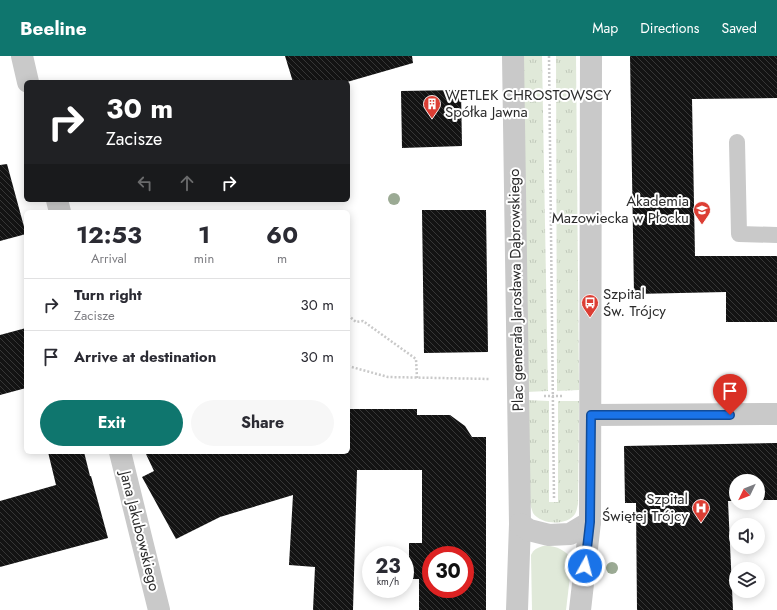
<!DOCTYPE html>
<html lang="en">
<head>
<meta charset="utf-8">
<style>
	body { margin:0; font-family:Jost,sans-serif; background:#f7f7f7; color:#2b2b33; height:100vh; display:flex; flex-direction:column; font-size:15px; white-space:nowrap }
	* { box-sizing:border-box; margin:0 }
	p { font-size:13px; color:#7c7c81 }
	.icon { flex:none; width:22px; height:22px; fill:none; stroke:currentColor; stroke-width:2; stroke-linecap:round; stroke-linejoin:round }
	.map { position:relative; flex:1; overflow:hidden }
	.side { position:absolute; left:24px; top:154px; width:326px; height:244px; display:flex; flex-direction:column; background:#fff; border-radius:6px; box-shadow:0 2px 10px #0003 }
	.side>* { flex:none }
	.top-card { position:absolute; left:24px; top:24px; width:326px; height:122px; border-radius:6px; box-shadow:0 2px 10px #0003; background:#202124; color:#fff; overflow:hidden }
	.needle { width:26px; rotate:227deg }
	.tools { position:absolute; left:729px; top:418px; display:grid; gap:8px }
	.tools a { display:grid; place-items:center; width:36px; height:36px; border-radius:50%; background:#fff; box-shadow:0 2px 10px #0003; font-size:20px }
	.speed { position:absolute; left:362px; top:490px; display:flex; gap:8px; font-size:20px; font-weight:700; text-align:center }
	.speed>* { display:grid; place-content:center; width:52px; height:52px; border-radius:50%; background:#fff; box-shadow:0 2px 10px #0003; line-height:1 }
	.speed small { font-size:10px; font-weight:400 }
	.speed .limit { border:6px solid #d22; background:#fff; color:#111 }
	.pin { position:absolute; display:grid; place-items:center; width:34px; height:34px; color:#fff; margin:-41px -17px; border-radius:50% 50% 50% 0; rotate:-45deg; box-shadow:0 0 4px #0007 }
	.pin .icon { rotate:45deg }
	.me { position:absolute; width:44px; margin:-22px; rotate:7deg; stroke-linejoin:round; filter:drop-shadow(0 0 3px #0008) }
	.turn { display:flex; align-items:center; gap:14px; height:84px; padding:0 16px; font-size:18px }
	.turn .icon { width:52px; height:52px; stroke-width:2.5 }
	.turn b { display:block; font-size:28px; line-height:34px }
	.lanes { display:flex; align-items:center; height:38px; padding:0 16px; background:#0003; justify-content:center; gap:20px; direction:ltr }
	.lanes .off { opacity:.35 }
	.eta { display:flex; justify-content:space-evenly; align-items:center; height:68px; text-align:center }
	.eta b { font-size:24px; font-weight:700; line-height:28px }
	.cta { display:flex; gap:8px; margin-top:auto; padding:8px 16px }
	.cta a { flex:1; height:46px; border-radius:24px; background:#0f766e; color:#fff; font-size:16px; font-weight:700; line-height:46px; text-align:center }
	.cta a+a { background:#f7f7f7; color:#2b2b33 }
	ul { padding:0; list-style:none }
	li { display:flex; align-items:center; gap:12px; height:52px; padding:0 16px; border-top:1px solid #e1e1e2 }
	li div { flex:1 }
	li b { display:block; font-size:15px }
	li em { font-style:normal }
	header { display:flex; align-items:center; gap:24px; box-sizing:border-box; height:56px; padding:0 20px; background:#0f766e; color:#fff }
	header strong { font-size:19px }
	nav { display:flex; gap:22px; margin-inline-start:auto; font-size:14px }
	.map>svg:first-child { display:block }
	.green { fill:#e0e9d9 }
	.park { fill:url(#park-tufts) }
	.building { fill:url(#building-back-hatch); fill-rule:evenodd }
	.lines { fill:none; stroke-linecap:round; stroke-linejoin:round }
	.path { stroke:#c9c9c9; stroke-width:2.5; stroke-dasharray:2 2; stroke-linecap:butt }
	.lane { stroke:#c9c9c9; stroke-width:16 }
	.street { stroke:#c9c9c9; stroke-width:22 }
	.tree { fill:#9baa94 }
	.route-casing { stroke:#114b97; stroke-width:10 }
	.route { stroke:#1a73e8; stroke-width:7 }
	.labels { text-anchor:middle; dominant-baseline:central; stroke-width:4; stroke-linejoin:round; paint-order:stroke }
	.poi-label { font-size:15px; fill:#2c2c2c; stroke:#fff; text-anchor:start }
	.street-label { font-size:15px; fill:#2c2c2c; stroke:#fff }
</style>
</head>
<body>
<header>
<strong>Beeline</strong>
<nav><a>Map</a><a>Directions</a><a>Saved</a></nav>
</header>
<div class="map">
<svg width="777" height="554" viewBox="0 0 777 554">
	<defs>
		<pattern id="park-tufts" width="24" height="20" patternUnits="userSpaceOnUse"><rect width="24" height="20" fill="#e0e9d9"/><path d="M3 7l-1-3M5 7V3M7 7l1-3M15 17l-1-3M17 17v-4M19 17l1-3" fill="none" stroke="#c0c8ba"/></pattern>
		<pattern id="building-back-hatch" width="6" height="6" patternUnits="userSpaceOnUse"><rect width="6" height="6" fill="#131313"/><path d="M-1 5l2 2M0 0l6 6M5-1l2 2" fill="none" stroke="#363636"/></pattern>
	</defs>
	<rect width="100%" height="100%" fill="#fff"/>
	<path class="green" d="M543 490C555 489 566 494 572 504L566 554H532L531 499C534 493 537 492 543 490Z"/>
	<g class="park">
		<polygon points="521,0 542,0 548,335 526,336"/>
		<polygon points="556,0 576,0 579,334 557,335"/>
		<path d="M526 344 549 345V446H558V345H579L578 448C577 451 577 455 575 458 567 470 541 469 533 457 532 454 531 451 530 448Z"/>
	</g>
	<g class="building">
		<polygon points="285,0 412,0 413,7 347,26 293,26"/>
		<polygon points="630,0 777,0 777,42 692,43 695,200 777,200 777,266 726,266 726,236 634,238"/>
		<polygon points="461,34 462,90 402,92 401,35"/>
		<polygon points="7,108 26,178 0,185 0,109"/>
		<polygon points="422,154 486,154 488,296 424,297"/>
		<polygon points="26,272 26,332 0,339 0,279"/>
		<path d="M348 353H417V359H450L465 370 472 381H486V554H419V523H409V487H422V414H357L353 554H313L315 511 289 509 293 439 220 461 176 483 142 421 154 415 145 396H348ZM431 499H465V533H431Z"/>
		<polygon points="777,387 777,444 758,444 758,425 736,425 736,445 728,445 733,554 637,554 636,447 625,447 624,390"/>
		<polygon points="48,396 84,396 90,420 91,420 108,482 0,511 0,445 56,429"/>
	</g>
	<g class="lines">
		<g class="path">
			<polyline points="549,0 554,442"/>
			<polyline points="348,259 356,266 363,265 416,303 417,322"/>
			<polyline points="348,310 388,321 490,323"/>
			<polyline points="544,340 563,340"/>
		</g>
		<polyline class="lane" points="737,86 739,178 777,179"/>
		<g class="street">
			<polyline points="22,0 28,26"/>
			<polyline points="513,0 520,468 517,554"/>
			<polyline points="57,144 60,156"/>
			<polyline points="591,359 777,358"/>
			<polyline points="120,396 159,554"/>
			<polyline points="520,468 529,474 549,479 570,478 590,466"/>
			<polyline points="580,554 590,466 591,0"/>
		</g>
	</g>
	<g class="tree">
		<circle cx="394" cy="143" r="6"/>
		<circle cx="612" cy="512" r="6"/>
	</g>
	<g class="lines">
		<defs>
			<polyline id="route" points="585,510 590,466 591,359 730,359"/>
		</defs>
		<use href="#route" class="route-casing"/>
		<use href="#route" class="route"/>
	</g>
	<defs>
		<symbol id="building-pin" viewBox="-11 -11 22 30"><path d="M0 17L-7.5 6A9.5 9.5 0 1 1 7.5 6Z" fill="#dc3e34" stroke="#fff"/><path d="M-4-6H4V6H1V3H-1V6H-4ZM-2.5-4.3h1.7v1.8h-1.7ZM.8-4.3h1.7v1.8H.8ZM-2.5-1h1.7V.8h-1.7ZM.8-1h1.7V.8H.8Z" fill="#fff"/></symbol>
		<symbol id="university-pin" viewBox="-11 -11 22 30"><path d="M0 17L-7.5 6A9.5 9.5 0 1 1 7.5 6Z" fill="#dc3e34" stroke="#fff"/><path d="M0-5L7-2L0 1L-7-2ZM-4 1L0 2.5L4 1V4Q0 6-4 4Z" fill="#fff"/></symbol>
		<symbol id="bus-pin" viewBox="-11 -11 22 30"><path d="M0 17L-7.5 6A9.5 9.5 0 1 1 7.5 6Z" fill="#dc3e34" stroke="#fff"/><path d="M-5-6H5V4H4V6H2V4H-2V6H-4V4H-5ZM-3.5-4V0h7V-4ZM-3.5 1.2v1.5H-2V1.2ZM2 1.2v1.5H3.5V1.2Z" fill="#fff"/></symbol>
		<symbol id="hospital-pin" viewBox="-11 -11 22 30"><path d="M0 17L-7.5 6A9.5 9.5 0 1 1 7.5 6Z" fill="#dc3e34" stroke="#fff"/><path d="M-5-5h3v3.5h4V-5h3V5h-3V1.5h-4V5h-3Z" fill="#fff"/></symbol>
	</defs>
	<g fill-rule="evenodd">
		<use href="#building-pin" x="422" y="38" width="20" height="27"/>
		<use href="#university-pin" x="692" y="144" width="20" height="27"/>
		<use href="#bus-pin" x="580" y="237" width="20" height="27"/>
		<use href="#hospital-pin" x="691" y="442" width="20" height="27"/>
	</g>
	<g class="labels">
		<g class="poi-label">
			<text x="445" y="39">WETLEK CHROSTOWSCY<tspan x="445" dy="17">Spółka Jawna</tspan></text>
			<text x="689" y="145" text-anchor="end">Akademia<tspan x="689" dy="17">Mazowiecka w Płocku</tspan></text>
			<text x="603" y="238">Szpital<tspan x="603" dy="17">Św. Trójcy</tspan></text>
			<text x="688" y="443" text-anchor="end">Szpital<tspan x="688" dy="17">Świętej Trójcy</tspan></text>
		</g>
		<g class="street-label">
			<text transform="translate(516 234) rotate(-91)">Plac generała Jarosława Dąbrowskiego</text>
			<text transform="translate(140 475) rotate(76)">Jana Jakubowskiego</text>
		</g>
	</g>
</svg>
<div class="tools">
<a><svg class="needle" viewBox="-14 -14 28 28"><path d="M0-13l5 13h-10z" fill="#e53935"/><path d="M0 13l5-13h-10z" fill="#7c7c81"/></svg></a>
<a><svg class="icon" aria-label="sound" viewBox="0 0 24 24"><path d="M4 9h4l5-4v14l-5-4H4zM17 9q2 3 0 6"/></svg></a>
<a><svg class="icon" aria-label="layers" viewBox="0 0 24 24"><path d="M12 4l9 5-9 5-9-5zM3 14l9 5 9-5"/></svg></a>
</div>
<div class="speed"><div>23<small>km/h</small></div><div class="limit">30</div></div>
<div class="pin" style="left:730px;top:359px;background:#d93025"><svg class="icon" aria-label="arrive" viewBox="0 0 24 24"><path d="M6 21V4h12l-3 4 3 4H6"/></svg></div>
<svg class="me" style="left:585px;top:510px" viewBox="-20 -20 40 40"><circle r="17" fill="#1a73e8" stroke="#fff" stroke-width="3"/><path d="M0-11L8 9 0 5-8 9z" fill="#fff"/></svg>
<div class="top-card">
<div class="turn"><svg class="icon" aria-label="right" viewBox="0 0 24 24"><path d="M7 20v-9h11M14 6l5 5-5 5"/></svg><div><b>30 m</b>Zacisze</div></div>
<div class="lanes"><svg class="icon off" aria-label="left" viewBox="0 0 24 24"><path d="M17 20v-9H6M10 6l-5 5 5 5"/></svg><svg class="icon off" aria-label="ahead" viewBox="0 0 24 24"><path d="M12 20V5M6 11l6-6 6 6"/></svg><svg class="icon" aria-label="right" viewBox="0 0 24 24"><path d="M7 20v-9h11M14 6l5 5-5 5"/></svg></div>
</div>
<section class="side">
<div class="eta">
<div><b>12:53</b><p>Arrival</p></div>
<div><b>1</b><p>min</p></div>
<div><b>60</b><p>m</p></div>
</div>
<ul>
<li><svg class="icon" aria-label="right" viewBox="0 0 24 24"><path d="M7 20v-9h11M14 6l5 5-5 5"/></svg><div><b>Turn right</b><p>Zacisze</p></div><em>30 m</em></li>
<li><svg class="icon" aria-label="arrive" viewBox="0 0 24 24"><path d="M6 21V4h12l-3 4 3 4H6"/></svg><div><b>Arrive at destination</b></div><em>30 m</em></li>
</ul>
<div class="cta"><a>Exit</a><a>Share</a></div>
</section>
</div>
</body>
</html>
